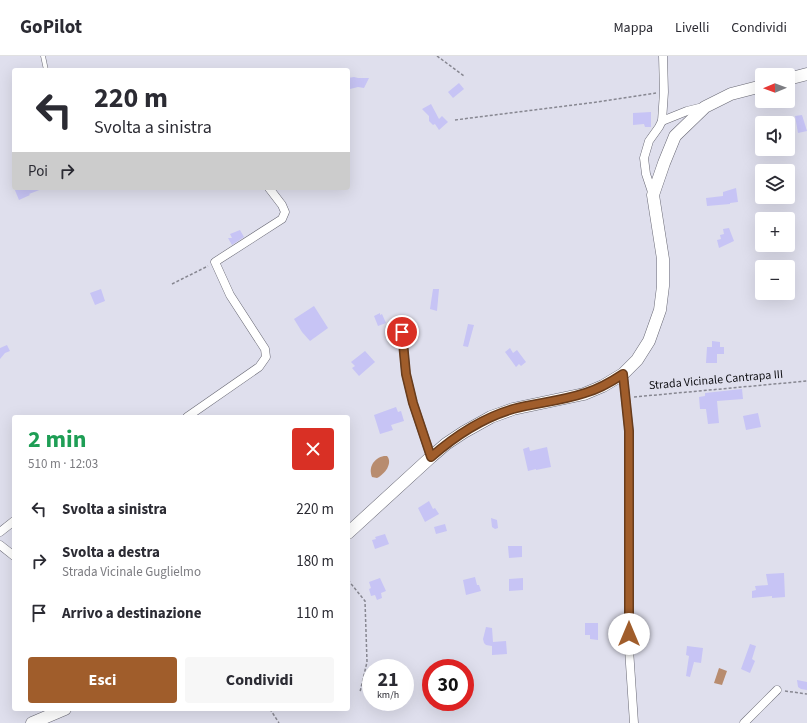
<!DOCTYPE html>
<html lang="it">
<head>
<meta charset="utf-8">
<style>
	body { margin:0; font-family:"Source Sans 3",sans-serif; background:#f7f7f7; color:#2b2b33; height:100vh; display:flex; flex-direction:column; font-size:15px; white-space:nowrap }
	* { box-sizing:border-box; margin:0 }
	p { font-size:13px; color:#7c7c81 }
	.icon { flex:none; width:22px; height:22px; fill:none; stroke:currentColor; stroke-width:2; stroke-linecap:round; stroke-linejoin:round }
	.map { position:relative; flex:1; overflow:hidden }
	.panel { position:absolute; left:12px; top:359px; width:338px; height:296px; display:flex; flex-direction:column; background:#fff; border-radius:4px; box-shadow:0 4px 16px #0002 }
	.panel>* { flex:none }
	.banner { position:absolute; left:12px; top:12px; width:338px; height:122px; border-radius:4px; box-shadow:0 4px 16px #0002; background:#fff; color:#2b2b33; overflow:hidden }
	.needle { width:26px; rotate:269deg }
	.tools { position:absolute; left:755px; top:12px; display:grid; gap:8px }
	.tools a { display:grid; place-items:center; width:40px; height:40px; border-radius:4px; background:#fff; box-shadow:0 4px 16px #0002; font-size:20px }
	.speed { position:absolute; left:362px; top:603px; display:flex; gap:8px; font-size:20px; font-weight:700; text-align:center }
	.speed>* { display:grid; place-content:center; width:52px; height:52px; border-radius:50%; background:#fff; box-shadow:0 4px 16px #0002; line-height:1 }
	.speed small { font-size:10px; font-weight:400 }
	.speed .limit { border:6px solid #d22; background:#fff; color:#111 }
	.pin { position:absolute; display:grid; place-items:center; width:34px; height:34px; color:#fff; margin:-17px; border:2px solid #fff; border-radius:50%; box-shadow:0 1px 4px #0007 }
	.me { position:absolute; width:44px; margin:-22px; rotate:0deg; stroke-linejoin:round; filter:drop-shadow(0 0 3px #0008) }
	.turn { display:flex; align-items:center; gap:14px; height:84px; padding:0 16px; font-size:18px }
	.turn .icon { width:52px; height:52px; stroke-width:2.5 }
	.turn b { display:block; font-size:28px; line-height:34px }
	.then { display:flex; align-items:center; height:38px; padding:0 16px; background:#0003; gap:8px; font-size:15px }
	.round { display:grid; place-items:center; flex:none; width:42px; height:42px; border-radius:4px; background:#f7f7f7 }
	.headline { display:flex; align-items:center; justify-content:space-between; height:68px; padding:0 16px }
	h1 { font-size:24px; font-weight:700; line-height:30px; color:#1e9e55 }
	.primary-button { display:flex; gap:8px; margin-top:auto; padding:8px 16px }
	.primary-button a { flex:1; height:46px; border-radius:4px; background:#a05d2b; color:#fff; font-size:16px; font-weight:700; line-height:46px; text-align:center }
	.primary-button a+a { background:#f7f7f7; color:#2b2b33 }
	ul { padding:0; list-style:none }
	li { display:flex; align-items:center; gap:12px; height:52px; padding:0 16px }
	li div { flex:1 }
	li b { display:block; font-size:15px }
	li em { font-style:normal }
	header { display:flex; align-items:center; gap:24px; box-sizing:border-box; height:56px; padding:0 20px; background:#fff; border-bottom:1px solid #e1e1e2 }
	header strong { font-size:19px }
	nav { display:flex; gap:22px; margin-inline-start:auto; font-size:14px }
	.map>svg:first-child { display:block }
	.water { fill:#b88c6f }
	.building { fill:#c7c4f5 }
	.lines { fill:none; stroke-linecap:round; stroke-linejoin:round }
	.service-casing { stroke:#686874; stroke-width:5 }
	.minor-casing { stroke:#686874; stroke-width:9 }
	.secondary-casing { stroke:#686874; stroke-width:13 }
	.path { stroke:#878791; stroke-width:1.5; stroke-dasharray:3 2; stroke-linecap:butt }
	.service { stroke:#fff; stroke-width:4 }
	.minor { stroke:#fff; stroke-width:8 }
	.secondary { stroke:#fff; stroke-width:12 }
	.route-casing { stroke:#683c1c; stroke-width:10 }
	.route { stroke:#a05d2b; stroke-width:7 }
	.labels { text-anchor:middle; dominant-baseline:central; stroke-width:3; stroke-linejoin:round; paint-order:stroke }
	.street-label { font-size:12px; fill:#101014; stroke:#dfdfed }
</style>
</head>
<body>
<header>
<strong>GoPilot</strong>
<nav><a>Mappa</a><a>Livelli</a><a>Condividi</a></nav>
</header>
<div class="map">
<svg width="807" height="667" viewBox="0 0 807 667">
	<rect width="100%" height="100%" fill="#dfdfed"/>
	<g class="water">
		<path d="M384 400H387C393 407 385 418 377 422L372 421C368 411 374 402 384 400Z"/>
		<polygon points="719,612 727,615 722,629 714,627"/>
	</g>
	<g class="building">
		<polygon points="354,21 358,22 369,22 364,32 358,31 350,33 348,30 348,22"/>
		<polygon points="459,27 464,33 453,42 448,36"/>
		<polygon points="431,48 439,63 442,60 448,66 439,74 435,68 433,69 429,65 429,60 422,53"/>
		<polygon points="651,56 651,71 645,71 644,68 633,69 633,57"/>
		<polygon points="802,59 807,75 798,77 795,60"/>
		<polygon points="14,132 42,132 42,133 29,138 30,139 19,144"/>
		<polygon points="736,132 738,146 730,147 730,148 707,150 706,142 723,140 723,136"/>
		<polygon points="729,172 734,185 719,192 717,184 721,183 720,179 724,178 723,173"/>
		<polygon points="240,174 244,181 232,189 228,182 232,182 230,178"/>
		<polygon points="101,233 105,245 95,249 90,237"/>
		<polygon points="433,233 439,233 437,255 430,253"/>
		<polygon points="314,250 328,272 310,285 302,276 294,263"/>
		<polygon points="380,257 380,259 382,258 386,267 378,270 374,260"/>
		<polygon points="468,268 474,269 468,291 463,290"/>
		<polygon points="712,285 720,286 720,291 724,291 724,298 717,298 717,307 706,307 707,291 712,291"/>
		<polygon points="7,289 10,295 5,297 0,303 0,292"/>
		<polygon points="510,292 513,297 517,294 526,306 521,310 519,308 516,311 505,296"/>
		<polygon points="365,295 375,306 359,320 352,312 355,310 351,306"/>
		<polygon points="742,333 743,343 717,345 719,367 708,368 706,353 700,353 699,341 705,340 705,337"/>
		<polygon points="396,351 398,356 401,355 404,365 391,369 393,374 380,378 374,359"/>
		<polygon points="758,357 761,371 746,374 743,360"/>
		<polygon points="529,391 530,395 547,391 551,411 536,414 536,413 528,415 523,393"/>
		<polygon points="429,445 433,453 435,452 439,458 425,466 418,452"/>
		<polygon points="491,462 497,464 498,472 495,473 492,471"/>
		<polygon points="445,468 447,475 436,478 434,471"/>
		<polygon points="385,478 389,488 375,493 372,484 376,483 375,481"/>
		<polygon points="508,490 522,490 522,501 509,502"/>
		<polygon points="784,517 785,541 772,542 772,540 752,542 752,535 756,534 755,530 768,529 766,518"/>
		<polygon points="475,521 477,529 479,529 481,535 466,539 463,524"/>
		<polygon points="380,522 386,535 381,537 382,542 377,544 375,539 371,540 369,533 371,532 369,526"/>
		<polygon points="523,522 523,534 509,535 509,523"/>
		<polygon points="585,567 598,567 598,584 590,583 590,579 585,579"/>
		<polygon points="486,571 492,572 493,586 506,585 507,598 492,599 492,590 486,589 484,587 483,583"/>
		<polygon points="750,588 756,590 752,603 755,605 750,617 741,613"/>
		<polygon points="687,590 703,592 701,607 694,606 690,621 686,620 689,600 686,599"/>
		<polygon points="797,624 807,626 807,634 801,633 798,631"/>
		<polygon points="381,646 389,646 385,655 378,652"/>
	</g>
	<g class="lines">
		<defs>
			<polyline id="service" points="43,0 46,14"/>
			<g id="minor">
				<polyline points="662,65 687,55 703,51"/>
				<polyline points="653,139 646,118 644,102 649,85 659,71 662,65 664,36 663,0"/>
				<polyline points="402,276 406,318 413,347 431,401"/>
				<polyline points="623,318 629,375 629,593 634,667"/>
				<polyline points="187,361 259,311 266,301 265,293 230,239 215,206 282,163 285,156 282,149 269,132"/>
				<polyline points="0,476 14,465"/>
				<polyline points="0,489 14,500"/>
				<polyline points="744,667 777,634"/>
			</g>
			<g id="secondary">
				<polyline points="788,23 807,18"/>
				<polyline points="348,477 431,401 446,388 464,376 491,361 513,353 584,338 603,330 623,318 637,304 649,285 660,254 663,230 663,203 653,139 664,107 675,80 705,51 731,38 762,30"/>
				<polyline points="32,667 65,653"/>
			</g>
		</defs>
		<use href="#service" class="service-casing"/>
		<use href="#minor" class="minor-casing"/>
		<use href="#secondary" class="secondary-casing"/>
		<g class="path">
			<polyline points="437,0 464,20"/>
			<polyline points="455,64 597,46 656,37"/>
			<polyline points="172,228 208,210"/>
			<polyline points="634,341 807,325"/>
			<polyline points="348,524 365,545 367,606 360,636"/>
			<polyline points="785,635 807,638"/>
			<polyline points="270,653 279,667"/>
		</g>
		<use href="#service" class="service"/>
		<use href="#minor" class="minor"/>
		<use href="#secondary" class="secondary"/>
	</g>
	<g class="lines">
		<defs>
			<path id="route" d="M402 276 406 318 413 347 431 401C455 380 482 362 513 353 536 347 561 345 585 337 599 333 611 326 623 318L629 375V578"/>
		</defs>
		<use href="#route" class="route-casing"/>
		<use href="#route" class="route"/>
	</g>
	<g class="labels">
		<g class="street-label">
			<text transform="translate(716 324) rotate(-5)">Strada Vicinale Cantrapa III</text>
		</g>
	</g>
</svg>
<div class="tools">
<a><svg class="needle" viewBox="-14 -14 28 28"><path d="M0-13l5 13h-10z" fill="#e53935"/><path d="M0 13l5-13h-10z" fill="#7c7c81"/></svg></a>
<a><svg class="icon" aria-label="sound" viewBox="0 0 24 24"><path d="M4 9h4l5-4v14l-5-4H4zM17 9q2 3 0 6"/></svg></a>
<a><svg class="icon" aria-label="layers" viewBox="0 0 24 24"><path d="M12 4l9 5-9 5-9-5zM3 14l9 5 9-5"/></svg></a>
<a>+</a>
<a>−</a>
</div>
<div class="speed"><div>21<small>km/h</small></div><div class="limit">30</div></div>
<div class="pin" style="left:402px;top:276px;background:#d93025"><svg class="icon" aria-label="arrive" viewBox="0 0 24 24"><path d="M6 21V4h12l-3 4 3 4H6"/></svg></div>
<svg class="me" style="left:629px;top:578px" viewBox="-20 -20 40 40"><circle r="19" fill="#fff"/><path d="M0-13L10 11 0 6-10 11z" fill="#a05d2b"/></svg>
<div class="banner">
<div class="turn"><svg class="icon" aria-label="left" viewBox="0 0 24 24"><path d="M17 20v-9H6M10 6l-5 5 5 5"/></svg><div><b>220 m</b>Svolta a sinistra</div></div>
<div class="then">Poi<svg class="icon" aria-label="right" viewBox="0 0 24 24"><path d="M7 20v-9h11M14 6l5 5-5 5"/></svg></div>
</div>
<section class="panel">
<div class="headline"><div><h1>2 min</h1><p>510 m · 12:03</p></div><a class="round" style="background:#d93025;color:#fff"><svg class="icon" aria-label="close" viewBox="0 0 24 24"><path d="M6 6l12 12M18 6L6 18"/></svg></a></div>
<ul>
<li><svg class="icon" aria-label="left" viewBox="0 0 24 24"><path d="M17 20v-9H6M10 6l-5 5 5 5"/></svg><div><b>Svolta a sinistra</b></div><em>220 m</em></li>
<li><svg class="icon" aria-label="right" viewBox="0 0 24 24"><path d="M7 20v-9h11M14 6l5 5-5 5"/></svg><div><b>Svolta a destra</b><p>Strada Vicinale Guglielmo</p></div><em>180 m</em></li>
<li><svg class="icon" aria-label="arrive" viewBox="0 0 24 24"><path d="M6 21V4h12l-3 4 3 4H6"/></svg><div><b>Arrivo a destinazione</b></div><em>110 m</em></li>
</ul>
<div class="primary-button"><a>Esci</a><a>Condividi</a></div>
</section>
</div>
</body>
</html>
